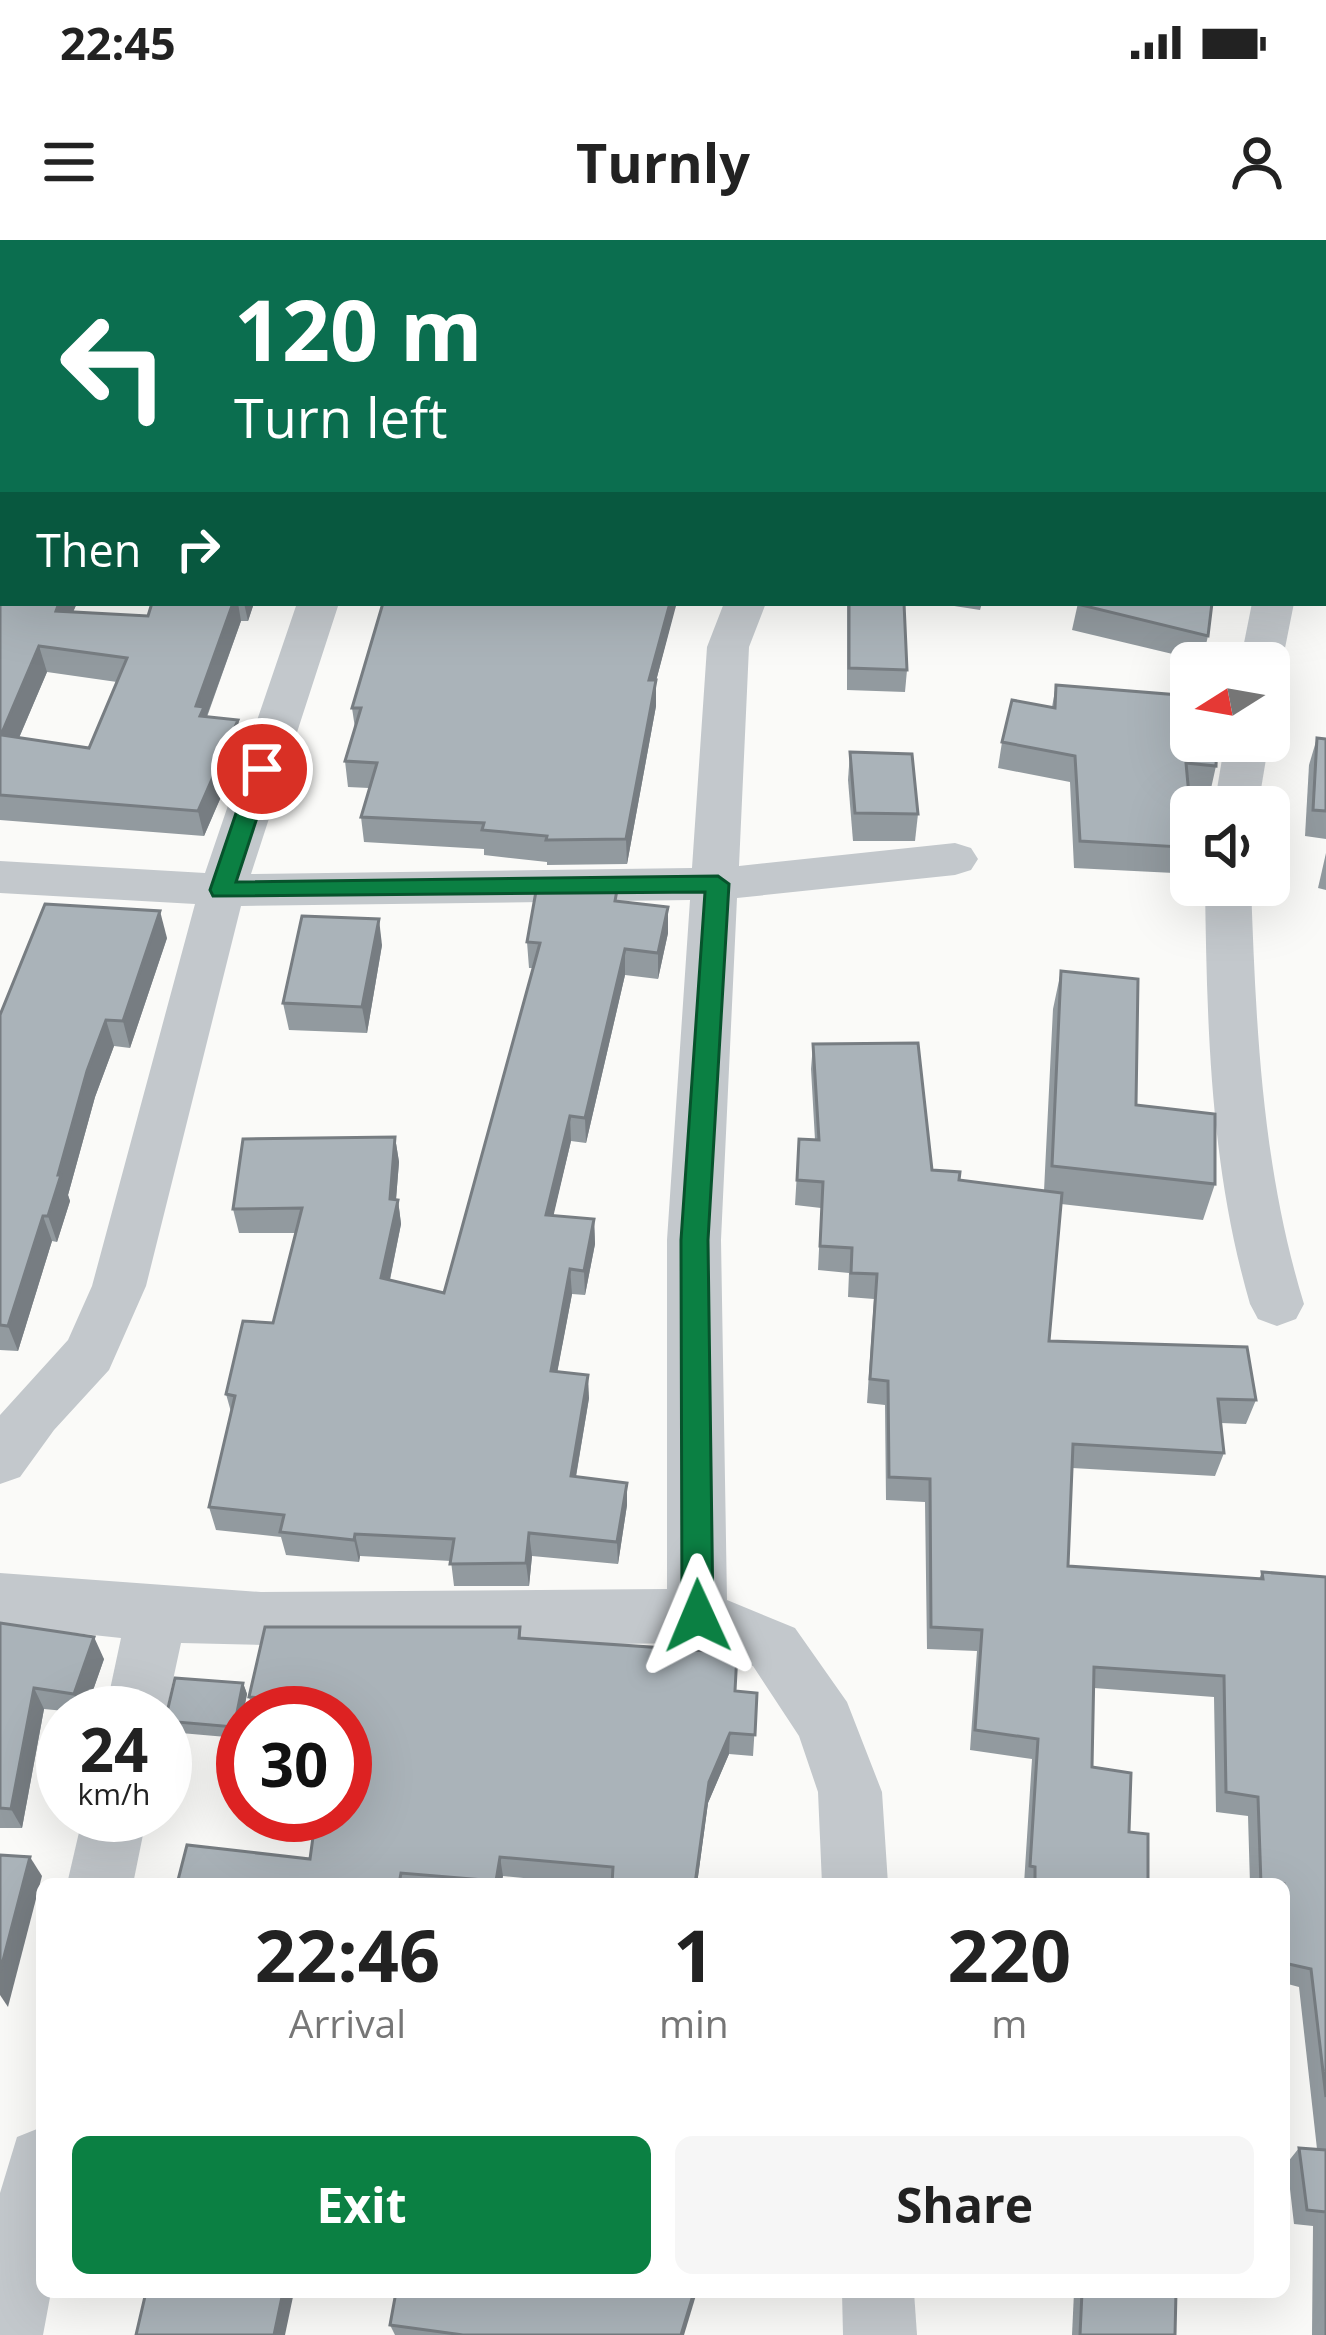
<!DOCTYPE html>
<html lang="en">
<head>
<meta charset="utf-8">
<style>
	body { margin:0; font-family:"Open Sans",sans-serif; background:#f6f6f6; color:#222; height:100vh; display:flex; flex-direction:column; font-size:45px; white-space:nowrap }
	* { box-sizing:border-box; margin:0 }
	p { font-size:39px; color:#767676 }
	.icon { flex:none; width:66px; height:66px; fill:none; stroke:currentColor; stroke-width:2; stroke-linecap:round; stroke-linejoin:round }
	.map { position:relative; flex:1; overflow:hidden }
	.drawer { position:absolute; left:36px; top:1638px; width:1254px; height:420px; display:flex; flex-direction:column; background:#fff; border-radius:18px; box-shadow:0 12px 48px #0002 }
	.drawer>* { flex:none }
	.hud { position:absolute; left:0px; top:0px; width:1326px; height:366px; box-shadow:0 12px 48px #0002; background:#0b6e4f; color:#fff; overflow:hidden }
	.needle { width:78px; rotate:259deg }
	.fabs { position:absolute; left:1170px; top:402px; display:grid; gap:24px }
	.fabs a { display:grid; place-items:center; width:120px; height:120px; border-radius:18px; background:#fff; box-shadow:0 12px 48px #0002; font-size:60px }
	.speed { position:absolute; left:36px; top:1446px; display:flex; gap:24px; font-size:60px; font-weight:700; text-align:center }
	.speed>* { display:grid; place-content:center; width:156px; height:156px; border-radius:50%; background:#fff; box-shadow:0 12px 48px #0002; line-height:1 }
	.speed small { font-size:30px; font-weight:400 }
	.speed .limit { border:18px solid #d22; background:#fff; color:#111 }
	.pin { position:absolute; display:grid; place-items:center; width:102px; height:102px; color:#fff; margin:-51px; border:6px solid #fff; border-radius:50%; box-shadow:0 3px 12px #0007 }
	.me { position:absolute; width:132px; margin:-66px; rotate:359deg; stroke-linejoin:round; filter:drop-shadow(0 0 9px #0008) }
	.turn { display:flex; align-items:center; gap:42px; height:252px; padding:0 36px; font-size:54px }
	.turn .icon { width:156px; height:156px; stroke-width:2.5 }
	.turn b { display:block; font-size:84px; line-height:102px }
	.then { display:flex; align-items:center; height:114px; padding:0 36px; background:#0003; gap:24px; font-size:45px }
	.eta { display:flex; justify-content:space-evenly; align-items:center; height:204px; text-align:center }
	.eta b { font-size:72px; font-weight:700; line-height:84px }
	.cta { display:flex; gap:24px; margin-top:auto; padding:24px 36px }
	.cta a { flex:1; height:138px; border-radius:18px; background:#0b8043; color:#fff; font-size:48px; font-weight:700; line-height:138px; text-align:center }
	.cta a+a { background:#f6f6f6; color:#222 }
	.status { display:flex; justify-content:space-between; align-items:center; height:84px; padding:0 60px; background:#fff; direction:ltr }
	.status svg { height:33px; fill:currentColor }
	header { display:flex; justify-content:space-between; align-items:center; height:156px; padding:0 36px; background:#fff; font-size:54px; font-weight:700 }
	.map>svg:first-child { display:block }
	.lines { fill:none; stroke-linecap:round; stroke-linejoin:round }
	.street { fill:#c3c8cc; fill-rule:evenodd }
	.wall { fill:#929a9f; fill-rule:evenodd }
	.shaded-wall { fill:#777d82 }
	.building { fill:#aab3b9; stroke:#777d82; stroke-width:3; fill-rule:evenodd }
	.route { fill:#0b8043; stroke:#07532c; stroke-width:3 }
</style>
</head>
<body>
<div class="status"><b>22:45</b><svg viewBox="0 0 49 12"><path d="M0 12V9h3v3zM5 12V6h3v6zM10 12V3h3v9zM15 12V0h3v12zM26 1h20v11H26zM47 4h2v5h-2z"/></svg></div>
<header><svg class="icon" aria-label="menu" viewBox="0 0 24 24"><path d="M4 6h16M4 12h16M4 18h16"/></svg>Turnly<svg class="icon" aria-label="person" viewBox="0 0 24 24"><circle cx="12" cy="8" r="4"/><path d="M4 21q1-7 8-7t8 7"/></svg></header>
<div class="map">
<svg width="1326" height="2095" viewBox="0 0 1326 2095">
	<rect width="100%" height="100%" fill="#fafaf8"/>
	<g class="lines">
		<g class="street">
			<rect x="0" y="59" width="3" height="22"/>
			<rect x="1323" y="323" width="3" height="24"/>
			<polygon points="297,363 339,363 251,634 692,628 707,407 724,363 766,363 749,407 739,626 955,603 971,608 978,619 971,630 955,635 737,658 721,1000 727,1360 795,1388 847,1462 882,1552 888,1644 822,1644 818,1552 799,1496 753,1426 695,1403 348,1407 181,1403 165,1477 165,1473 105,1473 121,1398 0,1385 0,1333 261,1352 667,1349 667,1000 690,660 241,666 146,1046 109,1130 54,1190 20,1237 0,1244 0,1175 68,1100 92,1046 195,664 0,653 0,621 205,633"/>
			<polygon points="1252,363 1294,363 1282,423 1276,432 1269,434 1269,423 1240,423"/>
			<polygon points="1225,501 1269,501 1258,567 1214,567"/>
			<path d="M1205 645H1251C1256 788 1262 927 1304 1064L1296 1079 1277 1086 1258 1079 1250 1064C1210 926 1207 787 1205 645Z"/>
			<polygon points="83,1575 147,1575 133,1644 67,1644"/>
			<polygon points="42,1887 42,2052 51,2052 43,2095 0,2095 0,1953 17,1897"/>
			<polygon points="842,2052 914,2052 917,2095 843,2095"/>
		</g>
	</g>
	<g class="wall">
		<path d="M0 308 3 363H77L73 372 148 376 152 363H254L248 381H241L207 477 243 506 204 596 0 580ZM47 432 117 442 89 508 19 498Z"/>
		<polygon points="383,363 676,363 656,441 656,466 627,624 547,625 547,622 484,615 484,609 364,602 361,577 369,548 348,547 345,521 355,488 352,468"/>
		<polygon points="847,363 904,363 907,430 905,452 847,450"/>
		<polygon points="935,363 982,363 980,370"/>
		<polygon points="1078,363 1208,396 1202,421 1072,390"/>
		<polygon points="1056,445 1216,526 1210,553 1188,550 1190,566 1183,592 1179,592 1180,607 1174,633 1074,628 1070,542 998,528 1002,502 1052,467"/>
		<polygon points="1317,498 1326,499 1326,599 1305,596 1309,525"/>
		<polygon points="850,512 918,574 915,601 853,601 848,540"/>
		<polygon points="1326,613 1326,650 1318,648"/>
		<polygon points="620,662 668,667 668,693 658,739 625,735 586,903 571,901 553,975 594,979 595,1004 585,1055 572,1054 557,1132 589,1158 576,1237 627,1243 627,1265 618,1324 532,1316 529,1346 454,1346 451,1321 360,1316 359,1322 286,1315 281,1297 216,1290 209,1267 231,1172 226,1154 273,1083 296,993 239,993 233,969 395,897 399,922 396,959 398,960 401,984 390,1040 444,1053 533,728 529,728 527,702"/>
		<polygon points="167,698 130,808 114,806 95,857 68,955 70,961 57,1002 52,1001 18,1111 0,1110 0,775"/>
		<polygon points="382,705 367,793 289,790 283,763"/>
		<polygon points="1061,731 1136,865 1215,944 1203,980 1061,964 1049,1101 1256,1160 1246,1184 1221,1183 1224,1213 1215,1236 1072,1228 1068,1326 1259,1339 1262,1332 1326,1337 1326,2095 1312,2095 1313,1986 1294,1984 1287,1923 1299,1908 1317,1909 1299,1747 1284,1743 1284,1644 1250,1644 1248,1576 1216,1572 1214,1457 1094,1448 1092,1527 1129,1592 1148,1644 1024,1644 1032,1519 970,1510 977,1411 927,1409 925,1262 886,1260 885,1165 867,1163 874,1059 848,1057 849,1033 818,1030 821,968 795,965 799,899 815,900 811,829 813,804 932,930 959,940 1044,951 1053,769"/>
		<polygon points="0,1383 104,1419 85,1473 44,1469 22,1588 0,1588"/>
		<polygon points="520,1387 521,1398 735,1451 757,1453 753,1516 729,1514 708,1563 697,1644 585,1644 503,1636 501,1644 177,1644 310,1619 345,1473 254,1473 249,1457"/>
		<polygon points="243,1443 247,1454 238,1498 169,1492 165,1481"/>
		<polygon points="1074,2052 1176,2052 1175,2095 1072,2095"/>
		<polygon points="390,2085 684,2095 395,2095"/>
	</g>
	<g class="shaded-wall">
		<polygon points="884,0 905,0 903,3 881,3"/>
		<polygon points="1326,58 1326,75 1323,79 1323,61"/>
		<polygon points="3,99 3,156 0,144 0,114"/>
		<polygon points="59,363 77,363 62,397 56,371"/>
		<polygon points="233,363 238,363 241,381 206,478 209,493 196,466"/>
		<polygon points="244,363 254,363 248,381"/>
		<polygon points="670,363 676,363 676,366 656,441 656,466 627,624 626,599 649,440"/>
		<polygon points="39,406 47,432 9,521 1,495"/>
		<polygon points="238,480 243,506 204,596 198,571"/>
		<polygon points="668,667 668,693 658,739 658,713"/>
		<polygon points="160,671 167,698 130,808 123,781"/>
		<polygon points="379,679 382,705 367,793 362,767"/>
		<polygon points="625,709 625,735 586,903 585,878"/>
		<polygon points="106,780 114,806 95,857 68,955 70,961 57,1002 48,976 87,831"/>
		<polygon points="570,876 571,901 548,999 546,975"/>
		<polygon points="395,897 399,922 395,972 398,960 401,984 385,1063 381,1038"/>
		<polygon points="43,976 52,1001 18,1111 8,1086"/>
		<polygon points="594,979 595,1004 585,1055 584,1031"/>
		<polygon points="570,1029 572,1054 553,1155 551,1131"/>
		<polygon points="588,1135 589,1158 572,1259 571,1236"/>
		<polygon points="627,1243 627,1265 618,1324 617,1302"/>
		<polygon points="529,1293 532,1316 529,1346 526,1323"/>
		<polygon points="355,1294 360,1316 359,1322 354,1300"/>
		<polygon points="94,1397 104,1419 85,1473 83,1473 74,1454"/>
		<polygon points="243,1443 247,1454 238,1498 234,1487"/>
		<polygon points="34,1448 44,1469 22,1588 11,1569"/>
		<polygon points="730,1493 729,1514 708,1563 697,1644 695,1644 709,1542"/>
		<polygon points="30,1617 42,1636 8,1767 0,1755 0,1732"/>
		<polygon points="500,1617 503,1636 501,1644 496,1644"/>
		<polygon points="283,2052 294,2052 285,2095 274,2095"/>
		<polygon points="694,2052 697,2052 684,2095 681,2095"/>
	</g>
	<g class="building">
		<polygon points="17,0 537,0 541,3 20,3"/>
		<polygon points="692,0 884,0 881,3 689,3"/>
		<polygon points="1111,0 1326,0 1326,58 1323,61 1323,3 1109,3"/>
		<polygon points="0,88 3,89 0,114"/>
		<path d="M3 302V363H59L56 371 148 376 152 363H233L196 466 204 467 200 476 238 480 198 571 0 555V308ZM39 406 127 418 89 508 1 495Z"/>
		<polygon points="383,363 670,363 649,440 656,440 626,599 546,600 547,596 482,590 484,583 361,577 377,523 345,521 361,468 352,468"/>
		<polygon points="849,363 904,363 907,430 849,428"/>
		<polygon points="1078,363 1212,363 1208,396 1077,364"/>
		<polygon points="1056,445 1191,456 1191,501 1217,501 1216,526 1186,523 1190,566 1176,565 1180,607 1080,601 1075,516 1002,502 1012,460 1055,468"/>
		<polygon points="1317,498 1326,499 1326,571 1313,570"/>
		<polygon points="850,512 912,514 918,574 855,573"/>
		<polygon points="619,639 615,661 668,667 658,713 625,709 585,878 570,876 546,975 594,979 584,1031 570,1029 551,1131 588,1135 571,1236 627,1243 617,1302 529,1293 526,1323 450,1324 454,1299 355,1294 354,1300 280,1292 284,1275 209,1267 235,1156 226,1154 243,1081 273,1083 302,968 233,969 243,899 395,897 390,959 398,960 381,1038 444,1053 540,703 527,702 538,640"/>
		<polygon points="45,664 160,671 123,781 106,780 87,831 58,935 61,935 48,976 43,976 8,1086 0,1085 0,775"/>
		<polygon points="302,676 379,679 362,767 283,763"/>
		<polygon points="1061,731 1138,739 1136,865 1215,874 1215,944 1052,926"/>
		<polygon points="918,803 932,930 960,932 959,940 1062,953 1049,1101 1247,1107 1256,1160 1218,1159 1224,1213 1073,1204 1068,1326 1263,1339 1262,1332 1326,1337 1326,1857 1311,1729 1284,1723 1284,1644 1261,1644 1258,1557 1226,1552 1224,1436 1094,1427 1092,1527 1131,1533 1129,1592 1148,1594 1148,1644 1035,1644 1035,1627 1030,1626 1038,1499 975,1490 982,1390 931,1387 930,1239 889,1237 888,1141 870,1139 877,1034 851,1033 852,1008 820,1006 823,942 797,940 799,899 819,900 813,804"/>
		<polygon points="0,1383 94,1397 74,1454 34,1448 11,1569 0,1568"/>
		<polygon points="265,1387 520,1387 519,1398 737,1413 735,1451 757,1453 755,1495 730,1493 709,1542 695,1644 612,1644 613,1627 500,1617 496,1641 401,1633 399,1644 177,1644 187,1605 310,1619 316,1575 345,1575 345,1473 330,1473 332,1464 249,1457"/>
		<polygon points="175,1438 243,1443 234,1487 165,1481"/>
		<polygon points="0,1615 30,1617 0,1732"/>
		<polygon points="1299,1908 1326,1910 1326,2095 1326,1972 1307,1970"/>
		<polygon points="146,2052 226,2053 283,2052 274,2095 136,2095"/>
		<polygon points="396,2052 694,2052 681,2095 463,2095 390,2085"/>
		<polygon points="1082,2052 1176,2052 1175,2095 1080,2095"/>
	</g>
	<polygon class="route" points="262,522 273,529 236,642 718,636 729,644 708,1000 713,1376 708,1385 698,1389 687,1385 682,1376 681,1000 705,652 213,656 210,650 251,529"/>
</svg>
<div class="fabs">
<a><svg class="needle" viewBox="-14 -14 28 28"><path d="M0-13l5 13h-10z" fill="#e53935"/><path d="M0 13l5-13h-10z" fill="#767676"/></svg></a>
<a><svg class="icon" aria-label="sound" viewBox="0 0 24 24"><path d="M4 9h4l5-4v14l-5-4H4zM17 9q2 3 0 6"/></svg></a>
</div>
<div class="speed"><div>24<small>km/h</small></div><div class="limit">30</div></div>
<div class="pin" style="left:262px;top:529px;background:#d93025"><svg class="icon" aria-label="arrive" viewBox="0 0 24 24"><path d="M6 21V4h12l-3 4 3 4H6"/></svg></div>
<svg class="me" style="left:698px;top:1376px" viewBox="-20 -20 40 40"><path d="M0-17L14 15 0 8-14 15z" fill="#0b8043" stroke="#fff" stroke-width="4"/></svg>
<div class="hud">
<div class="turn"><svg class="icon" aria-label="left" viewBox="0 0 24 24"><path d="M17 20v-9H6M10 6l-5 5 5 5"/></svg><div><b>120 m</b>Turn left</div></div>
<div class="then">Then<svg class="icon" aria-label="right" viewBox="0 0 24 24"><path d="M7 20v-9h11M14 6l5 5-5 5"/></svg></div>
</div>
<section class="drawer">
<div class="eta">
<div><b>22:46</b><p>Arrival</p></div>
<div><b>1</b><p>min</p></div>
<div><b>220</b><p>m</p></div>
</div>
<div class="cta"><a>Exit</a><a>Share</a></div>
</section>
</div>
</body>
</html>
